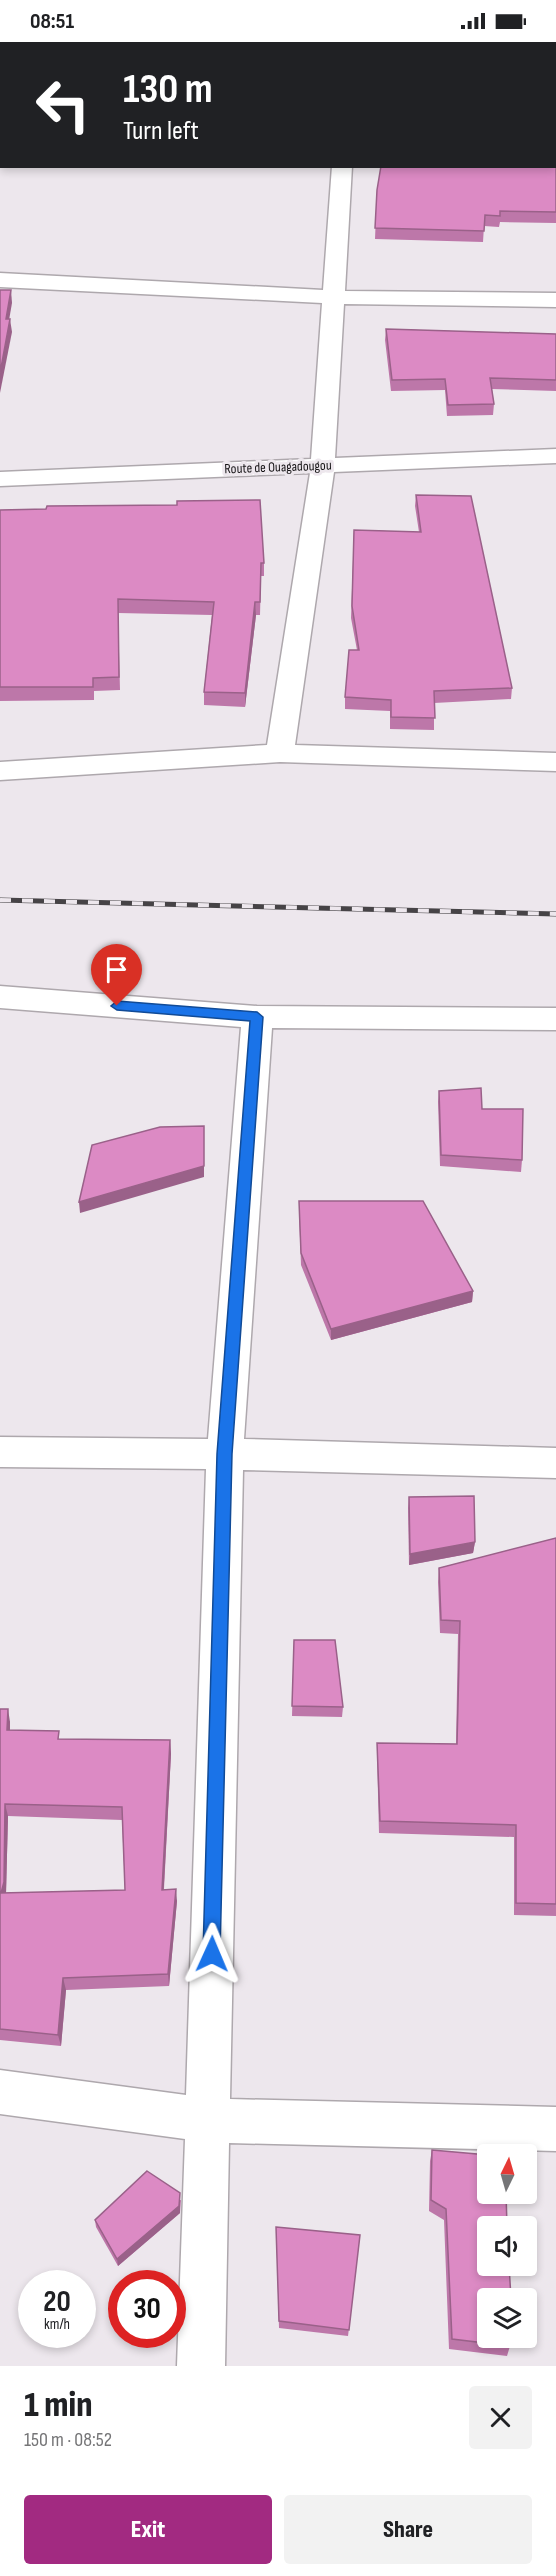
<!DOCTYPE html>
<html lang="en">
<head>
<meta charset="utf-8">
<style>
	body { margin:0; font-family:"Sofia Sans Condensed",sans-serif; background:#f2f2f2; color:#202124; height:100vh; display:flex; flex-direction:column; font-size:22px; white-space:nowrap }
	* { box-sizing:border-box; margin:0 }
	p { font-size:20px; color:#757577 }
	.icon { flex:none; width:33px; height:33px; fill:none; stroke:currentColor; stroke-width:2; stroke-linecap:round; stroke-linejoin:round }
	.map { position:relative; height:2324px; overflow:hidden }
	.drawer { display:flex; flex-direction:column; background:#fff; flex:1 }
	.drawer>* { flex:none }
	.banner { position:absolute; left:0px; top:0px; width:556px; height:126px; box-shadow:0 3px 9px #0003; background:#202124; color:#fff; overflow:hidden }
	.needle { width:39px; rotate:5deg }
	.controls { position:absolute; left:477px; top:2102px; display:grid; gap:12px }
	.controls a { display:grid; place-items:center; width:60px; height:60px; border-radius:6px; background:#fff; box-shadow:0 3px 9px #0003; font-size:30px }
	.speed { position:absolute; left:18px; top:2228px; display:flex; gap:12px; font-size:30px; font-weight:700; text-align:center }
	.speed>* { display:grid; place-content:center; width:78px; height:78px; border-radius:50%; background:#fff; box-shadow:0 3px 9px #0003; line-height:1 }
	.speed small { font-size:15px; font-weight:400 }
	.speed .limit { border:9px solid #d22; background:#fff; color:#111 }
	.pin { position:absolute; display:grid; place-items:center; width:51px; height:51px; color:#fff; margin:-62px -26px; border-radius:50% 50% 50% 0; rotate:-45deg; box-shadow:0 0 6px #0007 }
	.pin .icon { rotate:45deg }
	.me { position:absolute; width:66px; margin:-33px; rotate:1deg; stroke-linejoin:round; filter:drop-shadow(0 0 4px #0008) }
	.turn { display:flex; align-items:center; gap:21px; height:126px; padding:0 24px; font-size:27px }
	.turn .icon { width:78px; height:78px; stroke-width:2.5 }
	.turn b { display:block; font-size:42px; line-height:51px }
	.round { display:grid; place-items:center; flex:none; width:63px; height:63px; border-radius:6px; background:#f2f2f2 }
	.head { display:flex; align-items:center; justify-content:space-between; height:102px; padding:0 24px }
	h1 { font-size:36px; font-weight:800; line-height:45px }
	.action { display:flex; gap:12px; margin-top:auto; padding:12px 24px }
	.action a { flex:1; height:69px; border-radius:6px; background:#a22a81; color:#fff; font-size:24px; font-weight:800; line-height:69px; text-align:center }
	.action a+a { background:#f2f2f2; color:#202124 }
	.status { display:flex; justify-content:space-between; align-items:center; height:42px; padding:0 30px; background:#fff; direction:ltr }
	.status svg { height:16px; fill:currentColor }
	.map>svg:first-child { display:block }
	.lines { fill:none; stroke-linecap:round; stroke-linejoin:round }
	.street-casing { stroke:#aea8ad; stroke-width:3 }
	.street { fill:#fff; fill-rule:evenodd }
	.rail-casing { stroke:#464346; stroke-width:5 }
	.rail { stroke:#ede7ed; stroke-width:4; stroke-dasharray:11; stroke-linecap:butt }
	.wall { fill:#bd77a9; fill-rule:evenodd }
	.shaded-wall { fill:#9a6189 }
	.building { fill:#dc8ac4; stroke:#9a6189; stroke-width:1.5; fill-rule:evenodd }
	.route { fill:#1a73e8; stroke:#114b97; stroke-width:1.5 }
	.labels { text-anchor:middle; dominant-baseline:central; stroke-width:6; stroke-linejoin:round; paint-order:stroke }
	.far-street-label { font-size:14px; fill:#151315; stroke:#ede7ed }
</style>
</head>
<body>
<div class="status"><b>08:51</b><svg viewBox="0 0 49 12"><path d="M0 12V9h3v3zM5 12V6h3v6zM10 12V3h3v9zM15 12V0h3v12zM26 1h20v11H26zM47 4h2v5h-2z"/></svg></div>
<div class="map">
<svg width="556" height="2324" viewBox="0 0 556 2324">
	<rect width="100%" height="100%" fill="#ede7ed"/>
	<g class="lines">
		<defs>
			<g id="street">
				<rect x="340" y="0" width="18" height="2"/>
				<polygon points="332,124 352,124 345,249 556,251 556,265 344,262 335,416 556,407 556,421 334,430 295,703 556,711 556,729 280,720 0,738 0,720 267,703 310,431 0,444 0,430 311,417 322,261 0,245 0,231 323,248"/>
				<polygon points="0,944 257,964 556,966 556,988 272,986 244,1397 556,1406 556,1436 243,1428 230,2057 556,2065 556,2109 229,2101 225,2324 177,2324 185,2097 0,2072 0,2028 186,2053 206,1427 0,1425 0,1395 208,1397 241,985 0,966"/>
			</g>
		</defs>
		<use href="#street" class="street-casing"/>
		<use href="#street" class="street"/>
		<defs>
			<polyline id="rail" points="0,858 556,872"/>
		</defs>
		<use href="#rail" class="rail-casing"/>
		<use href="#rail" class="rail"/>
	</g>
	<g class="wall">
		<polygon points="556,92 556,181 500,180 499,185 484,184 483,200 375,197 377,148 555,124"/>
		<polygon points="386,287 556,292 556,349 492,347 494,362 493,373 447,374 445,348 391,349 385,298"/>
		<polygon points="416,453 512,646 511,657 434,661 434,688 390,687 390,669 345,667 345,655 357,608 351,576 354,488 419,490 415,464"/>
		<polygon points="0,468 264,521 264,534 261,534 260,573 256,573 245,665 204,663 204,650 212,573 118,571 120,648 94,649 94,658 0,659"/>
		<polygon points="439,1049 482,1067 522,1118 521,1130 440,1124 438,1060"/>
		<polygon points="299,1170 473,1249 472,1260 331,1298 301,1223"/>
		<polygon points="409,1455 475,1500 473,1511 409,1523 408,1466"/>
		<polygon points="556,1496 556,1874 514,1873 514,1795 379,1791 377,1713 377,1701 456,1702 458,1592 440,1591 438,1540 439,1526"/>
		<polygon points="294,1598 343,1665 342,1675 292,1674"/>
		<path d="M0 1667 10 1680V1688L60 1697 170 1698 171 1712 164 1847 177 1859 169 1944 66 1948 61 2004 0 1998ZM8 1774 122 1778 125 1848 6 1851Z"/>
		<polygon points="432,2108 510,2304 507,2314 449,2307 444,2178 429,2169 430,2119"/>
		<polygon points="181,2158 180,2171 118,2224 96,2185 95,2178"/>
		<polygon points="276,2185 360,2193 348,2294 279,2286"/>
	</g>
	<g class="shaded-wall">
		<polygon points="2,12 2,29 0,33 0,16"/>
		<polygon points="11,248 12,261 7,290 6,277"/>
		<polygon points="10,277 12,290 0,351 0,331"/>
		<polygon points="255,560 256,573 245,665 245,651"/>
		<polygon points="204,1096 204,1135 80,1171 79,1160"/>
		<polygon points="473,1249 472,1260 331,1298 331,1287"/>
		<polygon points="475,1500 473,1511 409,1523 410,1512"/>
		<polygon points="8,1667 10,1680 10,1702 7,1688"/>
		<polygon points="170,1698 171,1712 163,1860 162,1848"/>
		<polygon points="5,1762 8,1774 6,1852 1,1851"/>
		<polygon points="176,1847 177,1859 169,1944 168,1932"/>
		<polygon points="63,1936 66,1948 61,2004 58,1993"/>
		<polygon points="180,2151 180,2171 118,2224 117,2217"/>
	</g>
	<g class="building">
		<polygon points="0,0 6,0 5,2 2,2 2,12 0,16"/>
		<polygon points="417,0 556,0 556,79 555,79 555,2 417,2"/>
		<polygon points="555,91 556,92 556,170 500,169 500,174 485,173 484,189 375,186 377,148 381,124 555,124"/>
		<polygon points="0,248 11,248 6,277 10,277 0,331"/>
		<polygon points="386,287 556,292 556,338 490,336 494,362 448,363 445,337 392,338"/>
		<polygon points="416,453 471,454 512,646 434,649 435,676 391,675 391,658 345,655 349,608 359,608 352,564 354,488 421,490"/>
		<polygon points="260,458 264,521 261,521 260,560 255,560 245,651 204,650 214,560 118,557 119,635 93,636 93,645 0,645 0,468 46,467 47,464 177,463 177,459"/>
		<polygon points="481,1046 482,1067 523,1067 522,1118 441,1113 439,1049"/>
		<polygon points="204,1084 204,1124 79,1160 92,1103 160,1085"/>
		<polygon points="299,1159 423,1159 473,1249 331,1287 301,1211"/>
		<polygon points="474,1454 475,1500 410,1512 409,1455"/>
		<polygon points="556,1496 556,1862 516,1861 516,1783 380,1779 377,1701 457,1702 460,1579 441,1578 439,1526"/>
		<polygon points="294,1598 335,1598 343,1665 292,1664"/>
		<path d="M0 1667H8L7 1688 59 1689 58 1697 170 1698 162 1848 176 1847 168 1932 63 1936 58 1993 0 1987ZM5 1762 122 1765 125 1848 1 1851 4 1840Z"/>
		<polygon points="432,2108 488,2113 488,2151 506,2151 507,2184 488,2184 488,2223 509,2223 511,2256 488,2256 488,2295 510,2295 510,2304 452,2297 446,2167 431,2158"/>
		<polygon points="147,2129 180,2151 179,2164 117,2217 95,2178"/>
		<polygon points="276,2185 360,2193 349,2288 279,2279"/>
	</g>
	<polygon class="route" points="117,959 257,970 263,975 232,1412 220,1912 218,1918 212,1920 205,1918 203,1912 217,1412 250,979 117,968 111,964"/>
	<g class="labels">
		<g class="far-street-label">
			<text transform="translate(278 425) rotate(-2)">Route de Ouagadougou</text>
		</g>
	</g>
</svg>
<div class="controls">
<a><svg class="needle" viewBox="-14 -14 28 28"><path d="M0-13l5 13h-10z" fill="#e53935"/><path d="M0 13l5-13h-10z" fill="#757577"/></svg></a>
<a><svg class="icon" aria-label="sound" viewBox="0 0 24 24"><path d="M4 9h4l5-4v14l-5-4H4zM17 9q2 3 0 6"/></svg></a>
<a><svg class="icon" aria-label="layers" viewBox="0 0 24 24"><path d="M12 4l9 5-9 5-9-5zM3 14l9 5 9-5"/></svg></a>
</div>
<div class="speed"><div>20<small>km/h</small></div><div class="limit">30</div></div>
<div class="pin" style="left:117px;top:964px;background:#d93025"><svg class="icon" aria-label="arrive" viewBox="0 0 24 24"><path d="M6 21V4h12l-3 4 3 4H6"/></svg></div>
<svg class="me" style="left:212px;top:1912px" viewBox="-20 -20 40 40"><path d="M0-17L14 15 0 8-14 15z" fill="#1a73e8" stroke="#fff" stroke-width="4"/></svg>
<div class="banner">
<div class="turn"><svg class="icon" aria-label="left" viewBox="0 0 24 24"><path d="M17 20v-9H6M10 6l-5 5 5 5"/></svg><div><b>130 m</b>Turn left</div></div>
</div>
</div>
<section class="drawer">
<div class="head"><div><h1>1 min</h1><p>150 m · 08:52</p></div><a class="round"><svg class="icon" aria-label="close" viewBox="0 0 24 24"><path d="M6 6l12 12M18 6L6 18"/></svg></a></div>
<div class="action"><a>Exit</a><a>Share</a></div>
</section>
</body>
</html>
